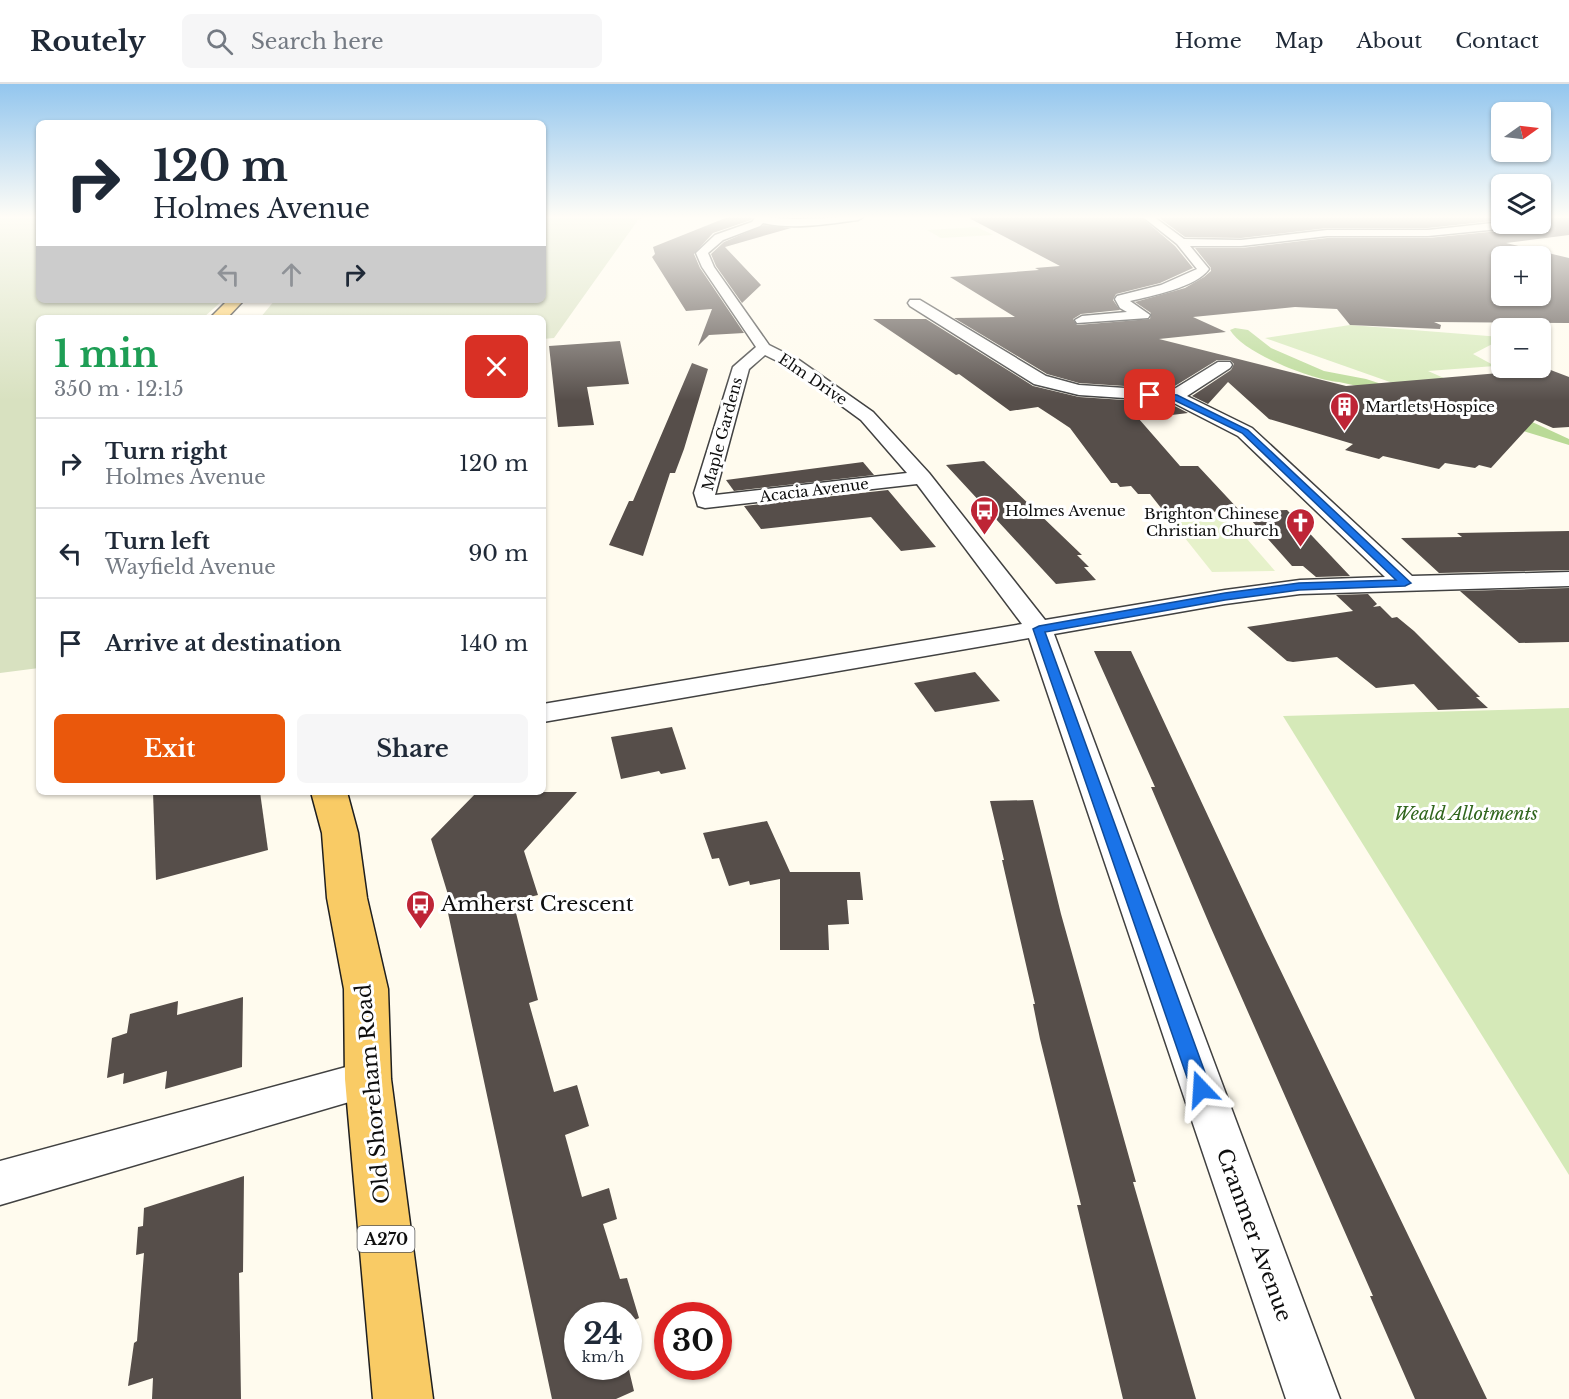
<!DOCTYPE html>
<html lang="en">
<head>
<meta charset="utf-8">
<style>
	body { margin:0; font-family:"Libre Baskerville",serif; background:#f6f6f7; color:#1f2937; height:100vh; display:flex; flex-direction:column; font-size:22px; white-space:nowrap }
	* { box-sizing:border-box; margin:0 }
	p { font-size:20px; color:#747a83 }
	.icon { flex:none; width:33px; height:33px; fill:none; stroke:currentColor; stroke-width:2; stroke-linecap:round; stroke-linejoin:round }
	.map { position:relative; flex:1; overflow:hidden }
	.details { position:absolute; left:36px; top:231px; width:510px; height:480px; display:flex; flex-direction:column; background:#fff; border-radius:9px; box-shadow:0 2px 4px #0004 }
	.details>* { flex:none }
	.top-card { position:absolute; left:36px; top:36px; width:510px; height:183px; border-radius:9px; box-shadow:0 2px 4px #0004; background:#fff; color:#1f2937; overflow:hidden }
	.needle { width:39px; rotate:76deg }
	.fabs { position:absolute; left:1491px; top:18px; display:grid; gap:12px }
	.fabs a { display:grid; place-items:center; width:60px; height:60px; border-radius:9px; background:#fff; box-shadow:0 2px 4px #0004; font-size:30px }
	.speed { position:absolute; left:564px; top:1218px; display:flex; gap:12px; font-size:30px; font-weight:700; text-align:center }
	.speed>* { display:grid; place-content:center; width:78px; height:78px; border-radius:50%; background:#fff; box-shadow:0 2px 4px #0004; line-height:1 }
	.speed small { font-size:15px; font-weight:400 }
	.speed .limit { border:9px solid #d22; background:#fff; color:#111 }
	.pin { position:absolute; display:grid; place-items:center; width:51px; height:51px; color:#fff; margin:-26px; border-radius:12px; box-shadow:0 3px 9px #0006 }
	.me { position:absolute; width:66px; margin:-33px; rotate:340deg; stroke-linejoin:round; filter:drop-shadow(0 0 4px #0008) }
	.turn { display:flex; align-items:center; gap:21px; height:126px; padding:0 18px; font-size:27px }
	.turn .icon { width:78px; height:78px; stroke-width:2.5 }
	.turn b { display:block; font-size:42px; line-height:51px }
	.lanes { display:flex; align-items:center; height:57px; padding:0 18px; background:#0003; justify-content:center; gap:30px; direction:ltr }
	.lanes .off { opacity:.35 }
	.round { display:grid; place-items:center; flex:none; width:63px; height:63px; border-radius:9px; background:#f6f6f7 }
	.summary { display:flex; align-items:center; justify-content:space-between; height:102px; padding:0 18px }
	h1 { font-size:36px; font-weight:700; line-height:45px; color:#1e9e55 }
	.button { display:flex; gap:12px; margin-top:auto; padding:12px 18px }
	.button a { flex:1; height:69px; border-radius:9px; background:#ea580c; color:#fff; font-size:24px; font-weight:700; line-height:69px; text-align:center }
	.button a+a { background:#f6f6f7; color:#1f2937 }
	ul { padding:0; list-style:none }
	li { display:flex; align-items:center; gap:18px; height:90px; padding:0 18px; border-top:2px solid #e0e1e3 }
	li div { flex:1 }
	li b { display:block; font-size:22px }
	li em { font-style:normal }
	header { display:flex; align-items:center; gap:36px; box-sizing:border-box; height:84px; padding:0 30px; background:#fff; border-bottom:2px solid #e0e1e3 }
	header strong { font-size:28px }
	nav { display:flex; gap:33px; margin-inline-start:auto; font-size:21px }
	.search { width:420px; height:54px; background:#f6f6f7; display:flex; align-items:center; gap:15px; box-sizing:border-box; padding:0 21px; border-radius:9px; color:#747a83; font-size:22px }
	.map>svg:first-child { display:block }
	.green { fill:#d5e9b8 }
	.forest { fill:#bada97 }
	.cemetery { fill:#d8e1c0 }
	.pitch { fill:#e6f1ca }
	.building { fill:#564e4a; fill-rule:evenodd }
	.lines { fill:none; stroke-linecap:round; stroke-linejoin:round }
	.street-casing { stroke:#414141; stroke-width:3 }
	.primary-casing { stroke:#1f1f1f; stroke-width:3 }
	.street { fill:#fff; fill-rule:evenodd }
	.primary { fill:#f9cb65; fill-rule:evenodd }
	.route { fill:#1a73e8; stroke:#114b97; stroke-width:1.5 }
	.labels { text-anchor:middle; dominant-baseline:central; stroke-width:6; stroke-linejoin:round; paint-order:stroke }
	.far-street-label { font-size:15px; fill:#0e0e0e; stroke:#fff }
	.far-poi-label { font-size:15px; fill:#0e0e0e; stroke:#fff; text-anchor:start }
	.shield { fill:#fff; stroke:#565656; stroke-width:1.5 }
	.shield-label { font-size:16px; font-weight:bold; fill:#0e0e0e }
	.park-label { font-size:18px; font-style:italic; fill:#31661e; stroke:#fff }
	.near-poi-label { font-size:21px; fill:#0e0e0e; stroke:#fff; text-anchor:start }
	.near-street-label { font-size:21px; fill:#0e0e0e; stroke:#fff }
</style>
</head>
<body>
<header>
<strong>Routely</strong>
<div class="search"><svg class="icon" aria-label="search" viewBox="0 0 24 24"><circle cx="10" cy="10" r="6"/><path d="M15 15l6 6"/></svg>Search here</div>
<nav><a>Home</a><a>Map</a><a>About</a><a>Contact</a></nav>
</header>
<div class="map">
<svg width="1569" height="1315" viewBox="0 0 1569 1315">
	<rect width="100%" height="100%" fill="#fffbee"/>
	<g class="green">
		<polygon points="1350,241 1501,253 1502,255 1473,270 1495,282 1428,287 1471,306 1407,304 1265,254"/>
		<polygon points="1569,624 1569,1091 1283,632"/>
	</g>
	<path class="forest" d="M1235 244 1248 246 1271 264 1324 287 1366 295 1397 305 1508 327 1569 355V361L1426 317 1339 298C1312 296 1243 269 1230 246Z"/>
	<g class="cemetery">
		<polygon points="0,133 39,133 39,216 223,216 203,234 39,234 39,584 0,589"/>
		<polygon points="543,133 646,133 638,136 554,254 543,255 543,234 260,234 275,216 543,216"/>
	</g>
	<g class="pitch">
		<polygon points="977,143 993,151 941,154 927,146"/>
		<polygon points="1227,432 1275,487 1212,488 1169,434"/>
	</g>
	<g class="building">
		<polygon points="728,133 753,133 751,136 713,149 694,170 700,184 744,249 709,251 698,262 712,225 686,227 652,173 655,170 653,163"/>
		<path d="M967 133H1141L1175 162 1193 184 1160 199 1116 210 1113 216 1120 226 1081 230 1073 235 1077 241 1150 235 1151 229 1135 218 1185 204 1204 193 1211 187V184L1195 164H1241L1327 154H1428L1509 146 1515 143V140H1540V133H1569V151L1506 159 1569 174V239L1434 238 1441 241 1440 245 1350 241 1337 225 1295 223 1193 233 1226 248 1159 255 1346 302 1548 285 1569 293V343L1553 344 1535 336 1491 384 1479 381 1475 384 1445 379 1439 385 1383 372 1379 375 1345 366 1353 360 1269 335 1228 298 1208 320 1192 312 1231 286 1234 280 1230 276H1217L1170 305 1079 299 1047 290 954 234 1015 233 950 193 1039 186 1035 184 1060 182ZM1502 172H1540V212H1502Z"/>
		<polygon points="1158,133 1502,133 1502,136 1428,144 1327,144 1241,154 1185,153"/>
		<polygon points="764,141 791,144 725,163 761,201 742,219 716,182 711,170 724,158"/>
		<polygon points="873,235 926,235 1033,302 1079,313 1169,319 1188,329 1139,335 1180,382 1198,382 1240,427 1165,429 1150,410 1138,410 1131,402 1120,403 1117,399 1111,399 1070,344 1055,334 1038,323 1010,327 959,290 956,291"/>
		<polygon points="620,257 629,300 587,303 594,341 558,343 549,262"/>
		<polygon points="692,279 708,285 684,365 675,389 670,389 643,472 609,461 629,417 633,417"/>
		<polygon points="984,377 1082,471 1077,471 1089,483 1084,483 1096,496 1056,500 946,381"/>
		<polygon points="863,378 874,391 734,407 726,396"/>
		<polygon points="888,406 936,463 901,467 871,433 761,445 744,422"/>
		<polygon points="1287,426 1297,436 1350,492 1316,493 1303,482 1292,482 1243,427"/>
		<polygon points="1569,447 1569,486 1439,489 1401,454 1462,453 1457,449"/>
		<polygon points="1569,504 1569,558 1519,559 1460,507"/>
		<polygon points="1368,510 1377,520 1373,523 1380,522 1392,534 1397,533 1414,547 1480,613 1476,613 1488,624 1438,626 1414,600 1376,604 1337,573 1293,578 1287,577 1247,543 1353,527 1336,511"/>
		<polygon points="1094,567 1131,567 1264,852 1487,1315 1415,1315 1370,1212 1373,1212 1211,844 1151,703 1155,703"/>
		<polygon points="975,588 1000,617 935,628 914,599"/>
		<polygon points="672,643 686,685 661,690 659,687 621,695 611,653"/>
		<polygon points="153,708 260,708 268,766 156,796"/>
		<polygon points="477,708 577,708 524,767 538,811 513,817 538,916 529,919 554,1008 577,1001 589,1042 565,1051 582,1113 609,1104 617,1135 603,1140 620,1195 627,1194 639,1234 628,1239 628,1232 578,1232 578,1282 628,1282 634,1307 616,1315 552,1315 448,829 453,827 431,755"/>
		<polygon points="1033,716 1061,830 1136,1098 1133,1098 1196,1315 1123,1315 1077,1121 1081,1121 1040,955 1033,920 1035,920 1002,776 1004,776 990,717"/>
		<polygon points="767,737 790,788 860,788 863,816 847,816 849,840 828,841 829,866 780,866 780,795 750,801 749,797 729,802 719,774 712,775 703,749"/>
		<polygon points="243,913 242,983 165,1005 167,987 123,1000 124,989 107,994 112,954 127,949 130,930 178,917 177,931"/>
		<polygon points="244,1092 243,1188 239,1189 241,1315 152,1315 153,1294 128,1302 134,1259 137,1257 144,1169 136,1171 138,1143 143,1142 144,1124"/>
	</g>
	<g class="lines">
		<defs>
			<g id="street">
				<path d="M756 133 795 135 863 133 858 136C827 140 794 146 763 139L760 142 723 156 708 169 714 183 769 261 799 276 873 328 929 389 1045 536 1225 506 1300 496 1385 493 1238 352 1170 317 1079 311 1034 300 910 222 908 219 910 216H920L1046 292 1079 301 1171 307 1218 278H1230L1232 281 1230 284 1187 312 1252 344 1412 492 1569 488V502L1300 510 1225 520 1054 550 1340 1315H1286L1029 554 543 638V620L1022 540 917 400 705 424 698 422 694 409 733 283 756 263 702 183 696 169 715 151 752 138ZM765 271 787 282 861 336 907 389 715 411 749 285Z"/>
				<path d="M1143 133H1154L1184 155 1241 156 1327 146H1428L1502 138 1514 141 1509 144 1428 152H1327L1241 162H1190L1209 185C1197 203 1151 212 1130 217L1150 231 1148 234 1077 239 1075 236 1082 232 1127 228 1120 224 1115 215 1117 212 1161 201 1197 185 1177 160Z"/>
				<polygon points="368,977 383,982 389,995 383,1008 0,1121 0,1077"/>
			</g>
			<g id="primary">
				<polygon points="228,216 244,216 227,234 210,234"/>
				<polygon points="311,708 347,708 358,749 367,814 388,905 391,995 433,1315 373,1315 345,995 344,905 327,814 322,749"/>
			</g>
		</defs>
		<use href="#street" class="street-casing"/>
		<use href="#primary" class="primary-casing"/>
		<use href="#street" class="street"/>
		<use href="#primary" class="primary"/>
	</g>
	<linearGradient id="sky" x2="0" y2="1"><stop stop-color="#93c6ee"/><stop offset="0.42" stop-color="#fffdf7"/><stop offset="1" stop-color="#fffdf7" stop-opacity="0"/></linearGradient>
	<rect width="1569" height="317" fill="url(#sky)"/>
	<polygon class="route" points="1150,308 1177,311 1248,346 1411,499 1405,502 1299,506 1225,516 1045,548 1211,1005 1208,1011 1201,1013 1194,1011 1191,1005 1033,545 1039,542 1225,509 1299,499 1396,496 1242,349 1172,315 1147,312 1146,311"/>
	<defs>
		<symbol id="building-pin" viewBox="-11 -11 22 30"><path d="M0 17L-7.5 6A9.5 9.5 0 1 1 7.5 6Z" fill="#be2536" stroke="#fff"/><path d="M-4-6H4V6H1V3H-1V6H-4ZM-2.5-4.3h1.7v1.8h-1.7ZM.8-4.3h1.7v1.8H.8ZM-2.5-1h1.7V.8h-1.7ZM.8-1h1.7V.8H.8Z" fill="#fff"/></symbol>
		<symbol id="bus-pin" viewBox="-11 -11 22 30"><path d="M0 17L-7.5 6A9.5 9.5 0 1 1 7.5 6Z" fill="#be2536" stroke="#fff"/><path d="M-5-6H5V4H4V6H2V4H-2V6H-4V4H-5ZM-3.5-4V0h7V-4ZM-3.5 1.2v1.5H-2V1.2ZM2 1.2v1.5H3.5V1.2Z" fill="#fff"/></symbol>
		<symbol id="church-pin" viewBox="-11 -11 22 30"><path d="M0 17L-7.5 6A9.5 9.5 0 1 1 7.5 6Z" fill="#be2536" stroke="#fff"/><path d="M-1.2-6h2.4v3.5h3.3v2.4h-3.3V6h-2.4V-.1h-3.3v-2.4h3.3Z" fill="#fff"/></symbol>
	</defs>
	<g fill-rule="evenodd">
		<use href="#building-pin" x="1328" y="306" width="33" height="45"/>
		<use href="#bus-pin" x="968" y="410" width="33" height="45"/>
		<use href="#church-pin" x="1284" y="422" width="33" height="45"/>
		<use href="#bus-pin" x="404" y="804" width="33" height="45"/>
	</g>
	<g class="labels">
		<g class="far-street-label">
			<text transform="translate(813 295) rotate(34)">Elm Drive</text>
			<text transform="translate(722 350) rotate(-75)">Maple Gardens</text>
			<text transform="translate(814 406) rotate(-7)">Acacia Avenue</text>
		</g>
		<g class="far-poi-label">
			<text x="1365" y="322">Martlets Hospice</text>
			<text x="1005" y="426">Holmes Avenue</text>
			<text x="1279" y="429" text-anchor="end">Brighton Chinese<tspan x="1279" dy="17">Christian Church</tspan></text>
		</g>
		<rect class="shield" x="357.5" y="1142" width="57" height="26" rx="4.5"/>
		<g class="shield-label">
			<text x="386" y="1155">A270</text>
		</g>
		<g class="park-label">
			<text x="1466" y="730">Weald Allotments</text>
		</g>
		<g class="near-poi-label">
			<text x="441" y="820">Amherst Crescent</text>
		</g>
		<g class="near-street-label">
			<text transform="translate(373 1010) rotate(-95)">Old Shoreham Road</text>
			<text transform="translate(1254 1151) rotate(70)">Cranmer Avenue</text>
		</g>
	</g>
</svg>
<div class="fabs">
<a><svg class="needle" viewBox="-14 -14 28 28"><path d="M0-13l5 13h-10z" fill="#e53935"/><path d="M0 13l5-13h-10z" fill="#747a83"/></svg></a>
<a><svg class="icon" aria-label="layers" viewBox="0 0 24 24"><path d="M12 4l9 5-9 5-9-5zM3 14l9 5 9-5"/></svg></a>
<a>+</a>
<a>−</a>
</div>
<div class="speed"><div>24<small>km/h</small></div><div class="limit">30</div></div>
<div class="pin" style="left:1150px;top:311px;background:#d93025"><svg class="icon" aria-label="arrive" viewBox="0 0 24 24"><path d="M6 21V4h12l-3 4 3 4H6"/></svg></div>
<svg class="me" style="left:1201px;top:1005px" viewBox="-20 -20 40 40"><path d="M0-17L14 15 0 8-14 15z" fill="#1a73e8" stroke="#fff" stroke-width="4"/></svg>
<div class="top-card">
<div class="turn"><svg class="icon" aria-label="right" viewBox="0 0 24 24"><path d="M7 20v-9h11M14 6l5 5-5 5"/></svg><div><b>120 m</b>Holmes Avenue</div></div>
<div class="lanes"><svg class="icon off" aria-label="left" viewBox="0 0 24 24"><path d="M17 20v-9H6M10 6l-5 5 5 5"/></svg><svg class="icon off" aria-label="ahead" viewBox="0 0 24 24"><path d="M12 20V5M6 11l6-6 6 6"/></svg><svg class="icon" aria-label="right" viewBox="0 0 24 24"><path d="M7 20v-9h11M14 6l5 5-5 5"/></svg></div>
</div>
<section class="details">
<div class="summary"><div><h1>1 min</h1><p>350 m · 12:15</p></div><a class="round" style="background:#d93025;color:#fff"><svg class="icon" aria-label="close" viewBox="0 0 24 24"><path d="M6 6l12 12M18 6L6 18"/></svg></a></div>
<ul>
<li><svg class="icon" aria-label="right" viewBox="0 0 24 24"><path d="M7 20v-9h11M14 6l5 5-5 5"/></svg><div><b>Turn right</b><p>Holmes Avenue</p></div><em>120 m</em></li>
<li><svg class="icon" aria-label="left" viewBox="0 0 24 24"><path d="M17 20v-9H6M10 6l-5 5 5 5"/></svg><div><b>Turn left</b><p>Wayfield Avenue</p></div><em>90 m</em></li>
<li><svg class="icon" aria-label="arrive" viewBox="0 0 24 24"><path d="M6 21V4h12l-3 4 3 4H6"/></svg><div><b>Arrive at destination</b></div><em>140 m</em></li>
</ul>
<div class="button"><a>Exit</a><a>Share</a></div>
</section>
</div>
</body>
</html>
